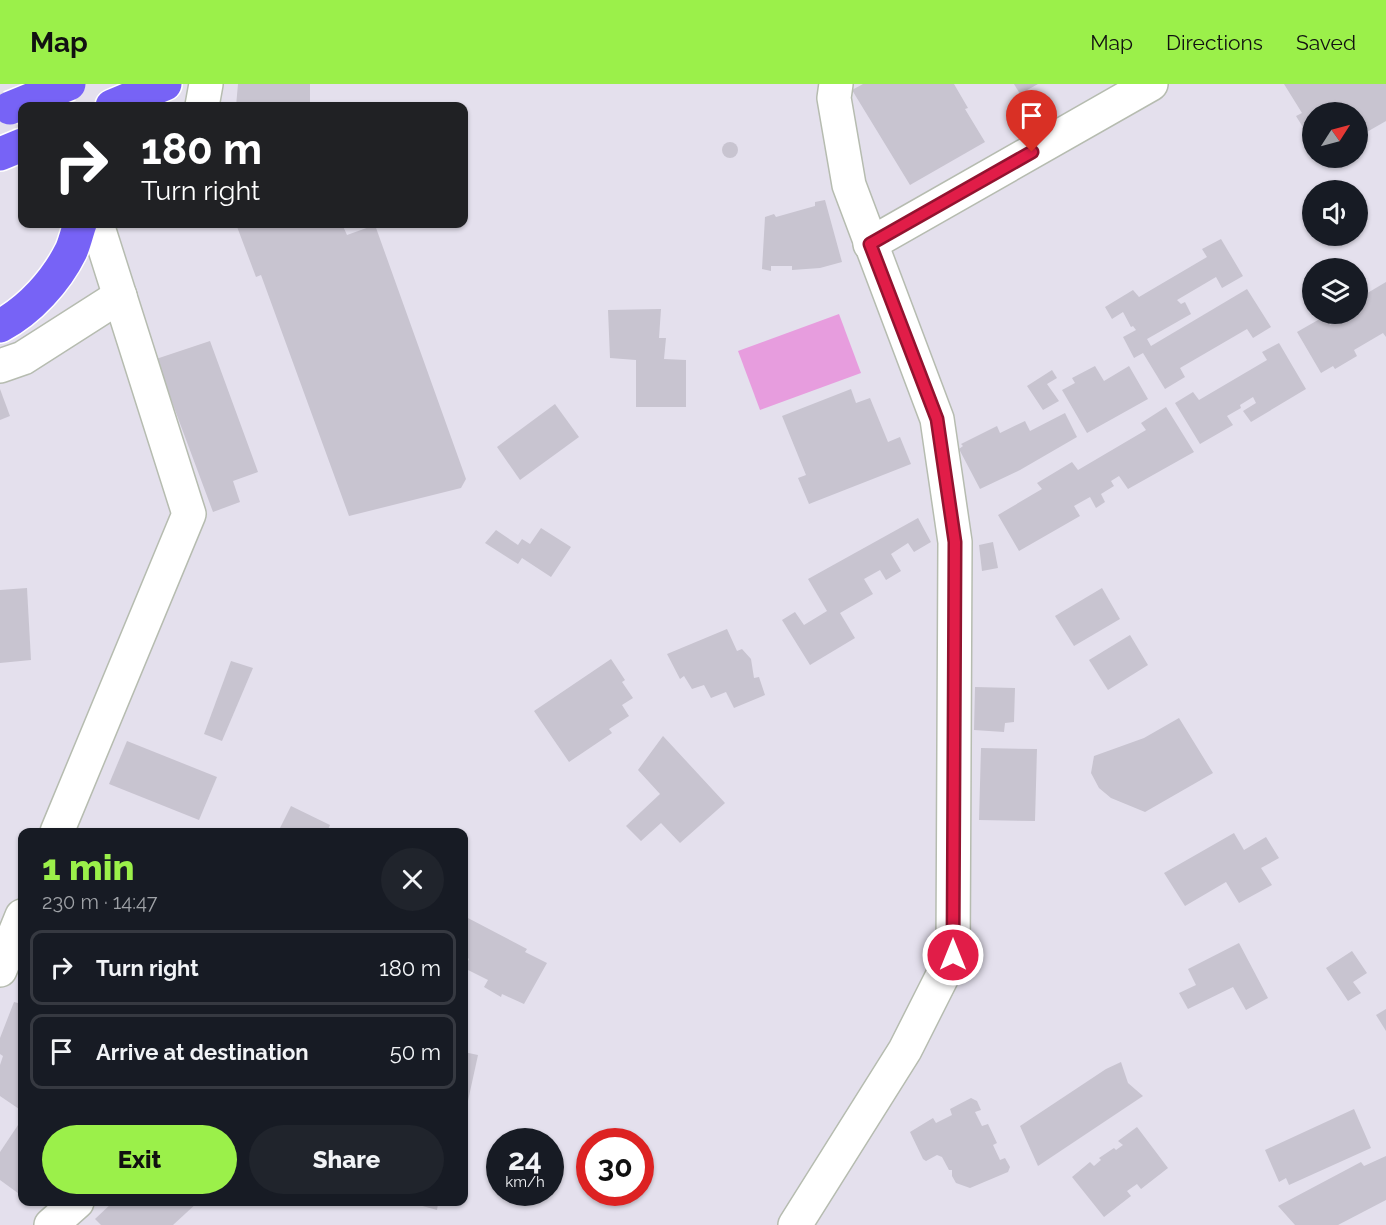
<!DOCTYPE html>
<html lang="en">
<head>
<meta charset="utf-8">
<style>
	body { margin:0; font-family:Raleway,sans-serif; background:#20242c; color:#f1f3f6; height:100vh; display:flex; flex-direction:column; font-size:22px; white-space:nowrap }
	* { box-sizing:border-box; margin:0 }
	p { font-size:20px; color:#9ea1a6 }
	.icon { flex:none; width:33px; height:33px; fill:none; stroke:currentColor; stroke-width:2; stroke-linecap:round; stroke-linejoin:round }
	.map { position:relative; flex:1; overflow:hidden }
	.panel { position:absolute; left:18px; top:744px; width:450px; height:378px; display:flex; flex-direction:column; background:#171b24; border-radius:12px; box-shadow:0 2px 4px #0004 }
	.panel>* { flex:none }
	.guide { position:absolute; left:18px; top:18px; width:450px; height:126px; border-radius:12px; box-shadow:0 2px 4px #0004; background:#202124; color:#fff; overflow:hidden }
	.needle { width:39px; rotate:54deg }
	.buttons { position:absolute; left:1302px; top:18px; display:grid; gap:12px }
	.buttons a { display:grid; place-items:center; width:66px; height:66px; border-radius:50%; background:#171b24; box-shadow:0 2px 4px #0004; font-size:30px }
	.speed { position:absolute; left:486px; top:1044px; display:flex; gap:12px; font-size:30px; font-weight:700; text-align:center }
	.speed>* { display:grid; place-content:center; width:78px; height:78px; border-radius:50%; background:#171b24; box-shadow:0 2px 4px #0004; line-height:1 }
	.speed small { font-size:15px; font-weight:400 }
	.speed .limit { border:9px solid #d22; background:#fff; color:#111 }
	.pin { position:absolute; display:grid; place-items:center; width:51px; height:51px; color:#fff; margin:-62px -26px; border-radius:50% 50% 50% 0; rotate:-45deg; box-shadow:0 0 6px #0007 }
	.pin .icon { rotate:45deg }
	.me { position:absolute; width:66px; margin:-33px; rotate:0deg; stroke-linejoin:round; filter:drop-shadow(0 0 4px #0008) }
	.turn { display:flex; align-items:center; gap:21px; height:126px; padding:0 24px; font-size:27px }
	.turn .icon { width:78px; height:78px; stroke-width:2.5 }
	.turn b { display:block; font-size:42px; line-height:51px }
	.round { display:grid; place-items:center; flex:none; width:63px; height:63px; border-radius:32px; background:#20242c }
	.headline { display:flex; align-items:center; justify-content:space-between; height:102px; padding:0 24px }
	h1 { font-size:36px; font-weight:800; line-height:45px; color:#9bf04a }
	.action { display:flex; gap:12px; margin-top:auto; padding:12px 24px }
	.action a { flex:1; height:69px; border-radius:36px; background:#9bf04a; color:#111; font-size:24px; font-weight:800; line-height:69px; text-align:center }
	.action a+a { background:#20242c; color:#f1f3f6 }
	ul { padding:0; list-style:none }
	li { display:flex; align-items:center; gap:18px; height:75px; margin:0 12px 9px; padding:0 12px; border:3px solid #363941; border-radius:12px }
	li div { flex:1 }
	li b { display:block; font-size:22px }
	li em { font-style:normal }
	header { display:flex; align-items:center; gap:36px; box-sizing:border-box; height:84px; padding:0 30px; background:#9bf04a; color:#111 }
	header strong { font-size:28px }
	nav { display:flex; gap:33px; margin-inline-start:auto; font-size:21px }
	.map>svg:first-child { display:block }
	.pitch { fill:#e79dde }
	.building { fill:#c8c4d0 }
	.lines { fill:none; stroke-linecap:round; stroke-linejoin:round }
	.minor-casing { stroke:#b6bcb0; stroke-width:36 }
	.highway-casing { stroke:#fff; stroke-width:36 }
	.minor { stroke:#fff; stroke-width:33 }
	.highway { stroke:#7763f6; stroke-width:33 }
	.highway-bridge-casing { stroke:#fff; stroke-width:36; stroke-linecap:butt }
	.highway-bridge { stroke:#7763f6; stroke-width:33 }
	.route-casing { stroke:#92132f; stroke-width:15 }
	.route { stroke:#e11d48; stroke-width:10 }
</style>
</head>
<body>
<header>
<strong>Map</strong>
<nav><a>Map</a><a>Directions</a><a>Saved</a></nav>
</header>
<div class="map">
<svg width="1386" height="1141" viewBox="0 0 1386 1141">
	<rect width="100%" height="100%" fill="#e4e0ed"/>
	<polygon class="pitch" points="839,230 861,289 760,326 738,267"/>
	<g class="building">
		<polygon points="238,0 310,0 310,22 236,22"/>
		<polygon points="863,0 954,0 968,24 965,25 985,58 910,101 852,6"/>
		<polygon points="1014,0 1038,0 1020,10"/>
		<polygon points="1284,0 1386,0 1386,37 1358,53 1358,28 1312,28 1312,43 1311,40 1304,45 1296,32 1302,29"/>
		<circle cx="730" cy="66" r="8"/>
		<polygon points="825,116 842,178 820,184 792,186 792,182 771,182 771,187 762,185 765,133 774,130 776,133 815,122 815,118"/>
		<polygon points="236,140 342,140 347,151 375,141 466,395 461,404 349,432 261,191 256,193"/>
		<polygon points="1221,155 1243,192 1222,204 1216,193 1177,216 1181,220 1185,218 1191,230 1147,255 1151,262 1247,205 1271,243 1253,254 1247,245 1180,284 1185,293 1165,305 1143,269 1134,274 1123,253 1136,246 1133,242 1131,243 1123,228 1112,235 1105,223 1133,206 1139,213 1207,173 1202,165"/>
		<polygon points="1386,198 1386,253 1383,249 1354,266 1357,272 1335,285 1333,282 1321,289 1297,248 1325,232 1330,241 1349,230 1358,230 1358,224 1363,221 1359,214"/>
		<polygon points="661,225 659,254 666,254 664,275 686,276 686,323 636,323 636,276 610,274 608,226"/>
		<polygon points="210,257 258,388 233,397 240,418 213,428 156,275"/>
		<polygon points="1279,259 1306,305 1251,338 1243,327 1256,319 1253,313 1240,321 1241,324 1227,332 1233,341 1200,360 1175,319 1193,308 1199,316 1267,276 1262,268"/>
		<polygon points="1095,282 1104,297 1129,282 1148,315 1087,349 1062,306 1075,299 1072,294"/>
		<polygon points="1052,286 1057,294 1047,300 1059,317 1043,326 1027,302"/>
		<polygon points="0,305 10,332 0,336"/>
		<polygon points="851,305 856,319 870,314 888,358 900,353 911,380 809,420 798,394 806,391 782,332"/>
		<polygon points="555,320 579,353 520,396 497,363"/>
		<polygon points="1166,323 1194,368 1128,405 1119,392 1111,397 1114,402 1101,410 1105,418 1096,424 1090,413 1074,422 1080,432 1019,467 998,431 1042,405 1037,399 1072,378 1078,386 1146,346 1141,339"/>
		<polygon points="1065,329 1077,353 1020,386 980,405 959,365 963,362 961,360 997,342 1000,349 1025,337 1030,347"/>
		<polygon points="918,434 931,458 914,468 908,459 891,470 901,487 886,496 880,486 864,495 873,510 840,529 855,554 810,581 782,536 795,528 804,541 827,527 808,495"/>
		<polygon points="541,444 571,463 551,493 522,474 518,480 485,459 496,446 518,461 522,455 530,460"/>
		<polygon points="993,458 998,484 982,487 979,461"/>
		<polygon points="27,504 31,576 0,579 0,506"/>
		<polygon points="1102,504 1120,535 1074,562 1055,532"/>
		<polygon points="727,545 737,567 742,565 751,575 754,594 759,593 765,611 734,624 726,608 711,614 704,601 692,605 684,592 680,595 667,570"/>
		<polygon points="1130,551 1148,581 1108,606 1089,576"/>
		<polygon points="611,575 625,596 622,598 633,614 622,621 629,632 609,645 612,649 569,678 534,627"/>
		<polygon points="231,577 253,584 222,657 204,650"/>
		<polygon points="975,603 1015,604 1014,638 1005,639 1004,648 974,646"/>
		<polygon points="1179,634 1213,689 1145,728 1111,714 1099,704 1091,689 1094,672 1144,654"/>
		<polygon points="663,652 725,719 680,759 661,739 641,757 626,742 660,710 638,686"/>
		<polygon points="127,657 217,693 199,736 109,700"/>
		<polygon points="981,664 1037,665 1035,737 979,736"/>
		<polygon points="291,722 330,741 327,748 278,748"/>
		<polygon points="1234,749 1244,766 1266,753 1279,774 1261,784 1272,801 1239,819 1226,798 1185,822 1164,789"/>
		<polygon points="466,833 527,865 525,868 547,879 524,920 502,910 501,913 484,903 488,896 464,884 469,875 464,871 465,866 464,865 464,838"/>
		<polygon points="1239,859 1268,914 1246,926 1233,903 1188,925 1179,909 1196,901 1188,885"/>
		<polygon points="1352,867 1367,889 1353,898 1361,909 1348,917 1326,884"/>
		<polygon points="14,918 22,920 22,1027 0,1012 0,981 3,972 0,970 0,954"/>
		<polygon points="1386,925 1386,947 1376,931"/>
		<polygon points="464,968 478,971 464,1035"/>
		<polygon points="1121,978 1128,999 1143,1012 1038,1082 1020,1042 1106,985"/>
		<polygon points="971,1014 977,1017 981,1026 975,1028 982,1042 988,1040 997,1059 993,1061 1000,1076 1005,1074 1010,1083 1008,1088 970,1104 956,1099 952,1092 952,1086 949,1086 942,1073 937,1071 926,1077 923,1075 910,1048 933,1034 936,1039 952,1031 950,1025"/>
		<polygon points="1354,1025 1371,1064 1289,1101 1286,1094 1279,1098 1265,1066"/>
		<polygon points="22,1035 22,1112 0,1096 0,1068"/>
		<polygon points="1137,1043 1168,1084 1141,1105 1137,1100 1127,1107 1131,1112 1104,1133 1072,1093 1090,1078 1094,1082 1101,1076 1099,1074 1114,1064 1116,1066 1123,1061 1118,1057"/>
		<polygon points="1386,1072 1386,1116 1338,1141 1295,1141 1278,1122 1361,1078 1364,1082"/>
		<polygon points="113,1118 198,1118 173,1141 101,1141 95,1135"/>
		<polygon points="408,1118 445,1118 445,1121 438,1120 437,1126"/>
	</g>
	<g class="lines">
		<defs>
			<g id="minor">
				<polyline points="202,22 206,0"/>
				<polyline points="870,160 1151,0"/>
				<polyline points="0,282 23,274 120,212"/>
				<polyline points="57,748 189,430 97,140"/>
				<polyline points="0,886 22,832"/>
				<polyline points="51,1141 77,1118"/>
				<polyline points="795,1141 905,966 953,871 955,458 937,335 849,101 834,14 836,0"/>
			</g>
			<g id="highway">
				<polyline points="112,22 165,0"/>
				<polyline points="0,70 22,61"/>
				<path d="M0 242C30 226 56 197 71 167 75 158 77 148 80 140"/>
			</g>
		</defs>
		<use href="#minor" class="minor-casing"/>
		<use href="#highway" class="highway-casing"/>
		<use href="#minor" class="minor"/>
		<use href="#highway" class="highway"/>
		<defs>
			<polyline id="highway-bridge" points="10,24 69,0"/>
		</defs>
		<use href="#highway-bridge" class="highway-bridge-casing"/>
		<use href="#highway-bridge" class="highway-bridge"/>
	</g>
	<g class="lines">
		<defs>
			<polyline id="route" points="953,871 955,458 937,335 870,160 1032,68"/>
		</defs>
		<use href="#route" class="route-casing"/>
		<use href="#route" class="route"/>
	</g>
</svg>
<div class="buttons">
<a><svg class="needle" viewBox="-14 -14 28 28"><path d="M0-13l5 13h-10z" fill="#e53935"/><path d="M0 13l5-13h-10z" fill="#9ea1a6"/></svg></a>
<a><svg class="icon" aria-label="sound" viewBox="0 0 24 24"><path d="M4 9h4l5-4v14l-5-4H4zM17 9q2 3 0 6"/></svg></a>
<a><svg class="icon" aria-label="layers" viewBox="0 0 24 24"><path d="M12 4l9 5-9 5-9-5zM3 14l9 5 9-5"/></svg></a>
</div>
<div class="speed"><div>24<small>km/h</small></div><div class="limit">30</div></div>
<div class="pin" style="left:1032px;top:68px;background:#d93025"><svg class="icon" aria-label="arrive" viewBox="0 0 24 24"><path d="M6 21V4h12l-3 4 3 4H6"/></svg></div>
<svg class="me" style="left:953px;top:871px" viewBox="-20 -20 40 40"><circle r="17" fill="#e11d48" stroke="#fff" stroke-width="3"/><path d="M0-11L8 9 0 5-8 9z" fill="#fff"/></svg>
<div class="guide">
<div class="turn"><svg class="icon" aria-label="right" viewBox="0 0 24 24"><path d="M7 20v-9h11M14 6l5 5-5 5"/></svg><div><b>180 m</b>Turn right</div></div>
</div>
<section class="panel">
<div class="headline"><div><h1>1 min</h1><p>230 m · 14:47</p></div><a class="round"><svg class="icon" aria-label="close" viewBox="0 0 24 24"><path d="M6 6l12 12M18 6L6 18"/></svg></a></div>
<ul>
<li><svg class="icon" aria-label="right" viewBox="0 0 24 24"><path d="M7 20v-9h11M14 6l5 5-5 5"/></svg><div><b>Turn right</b></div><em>180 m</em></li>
<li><svg class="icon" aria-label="arrive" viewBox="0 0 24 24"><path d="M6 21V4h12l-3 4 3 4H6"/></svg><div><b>Arrive at destination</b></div><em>50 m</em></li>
</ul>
<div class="action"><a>Exit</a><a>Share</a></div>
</section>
</div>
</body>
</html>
